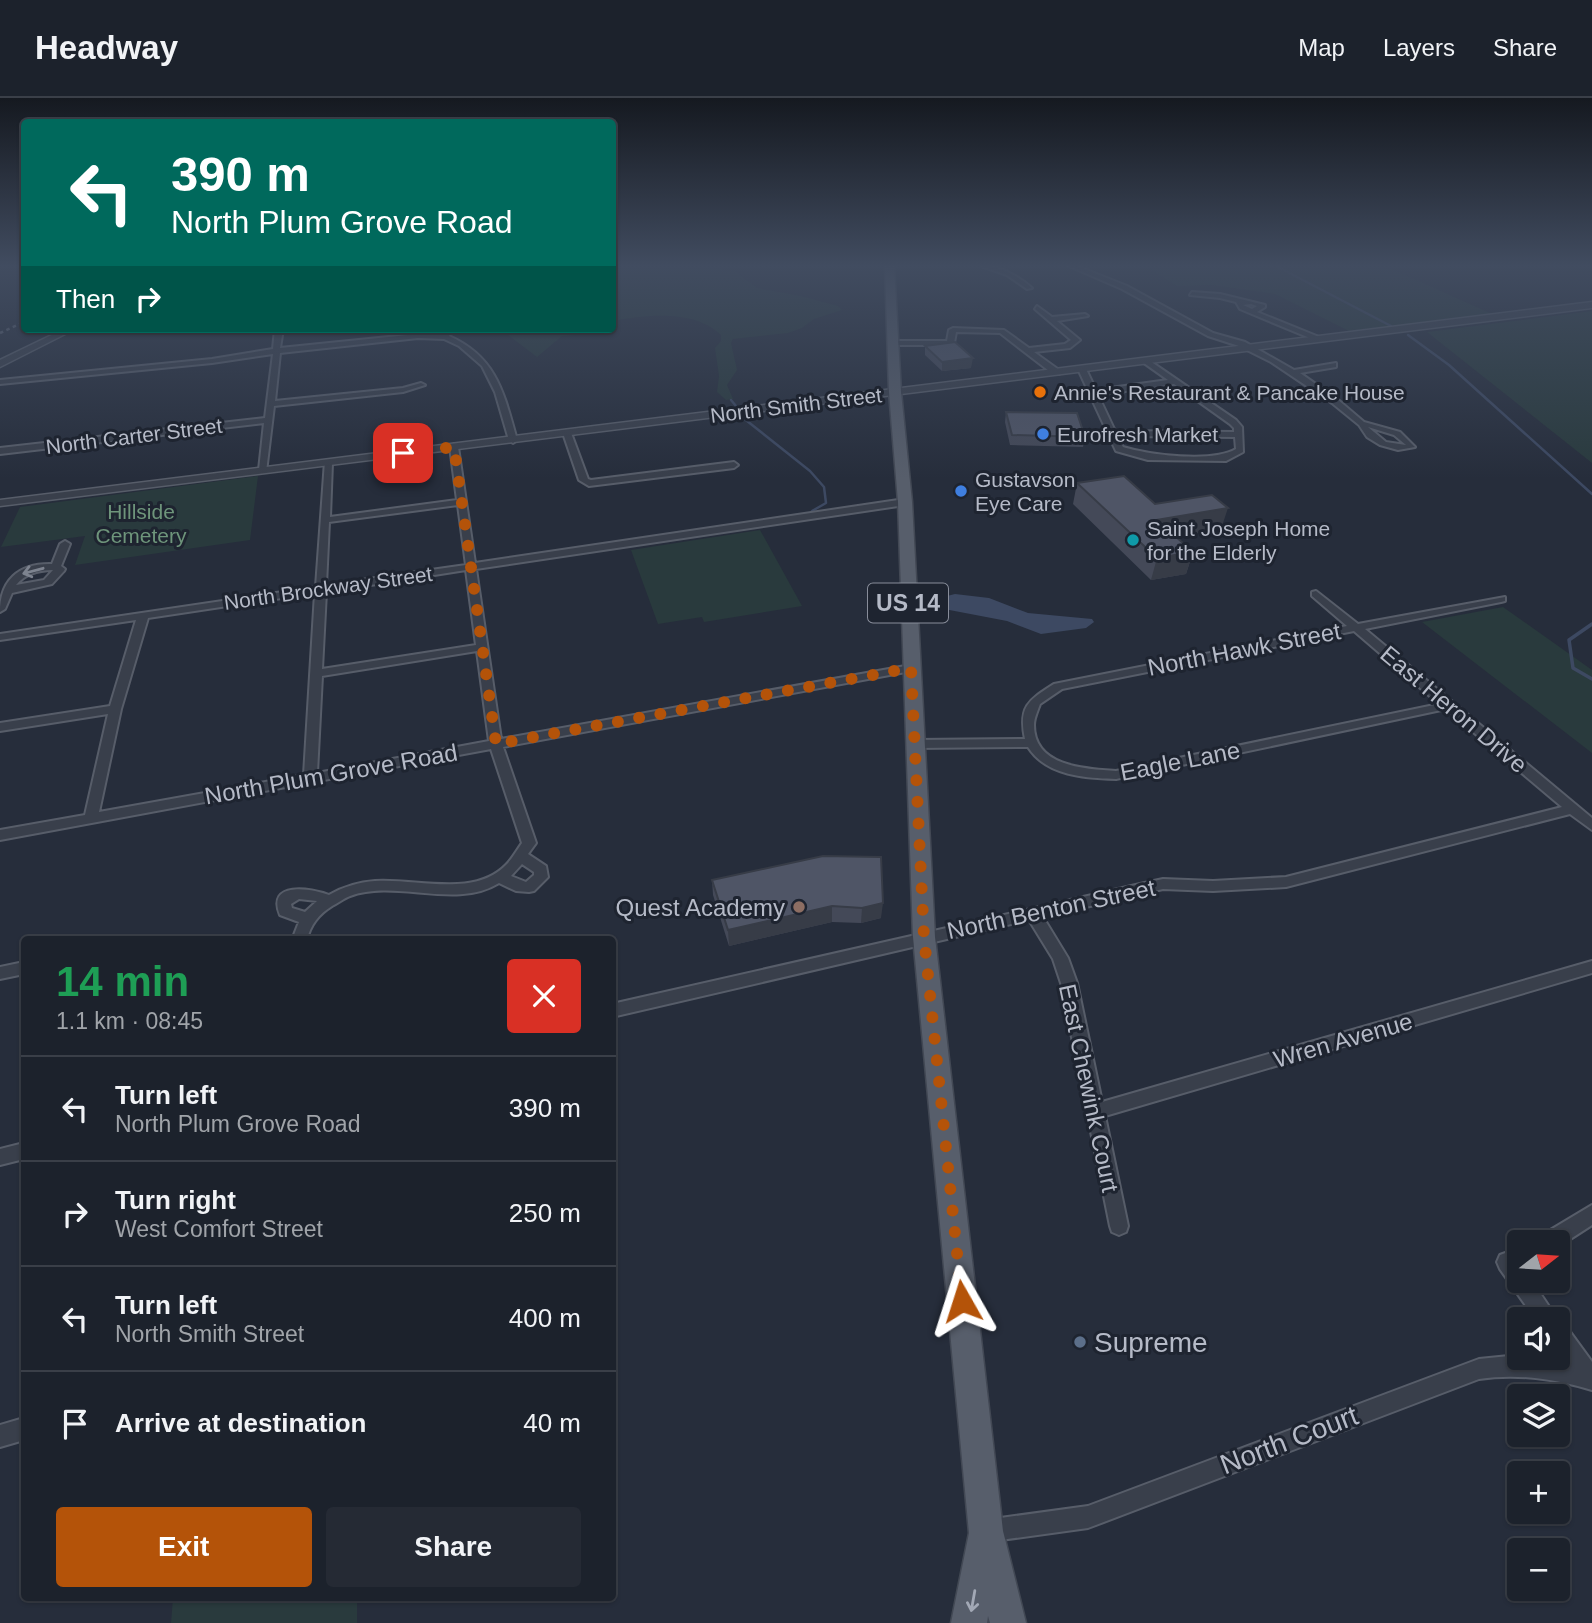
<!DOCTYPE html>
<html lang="en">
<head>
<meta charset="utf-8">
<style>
	body { margin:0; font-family:Helvetica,sans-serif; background:#252a34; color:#f1f3f6; height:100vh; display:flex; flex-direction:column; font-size:26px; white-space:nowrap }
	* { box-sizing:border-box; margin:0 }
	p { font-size:23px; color:#a0a4a9 }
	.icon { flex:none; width:38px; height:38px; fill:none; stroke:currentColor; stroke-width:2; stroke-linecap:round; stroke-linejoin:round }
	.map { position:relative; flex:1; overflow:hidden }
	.details { position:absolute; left:21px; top:838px; width:595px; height:665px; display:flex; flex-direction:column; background:#1c222c; border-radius:7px; box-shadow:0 2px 5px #0004,0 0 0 2px #3a3f48 }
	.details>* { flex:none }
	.banner { position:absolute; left:21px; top:21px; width:595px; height:214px; border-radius:7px; box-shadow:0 2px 5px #0004,0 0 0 2px #3a3f48; background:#00695c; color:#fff; overflow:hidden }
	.needle { width:46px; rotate:73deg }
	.tools { position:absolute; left:1507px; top:1132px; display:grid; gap:14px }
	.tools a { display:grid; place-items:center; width:63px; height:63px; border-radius:7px; background:#1c222c; box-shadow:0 2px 5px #0004,0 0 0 2px #3a3f48; font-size:35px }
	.pin { position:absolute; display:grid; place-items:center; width:60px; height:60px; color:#fff; margin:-30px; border-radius:14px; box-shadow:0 4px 10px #0006 }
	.me { position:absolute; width:77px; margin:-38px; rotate:354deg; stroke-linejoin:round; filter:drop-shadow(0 0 5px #0008) }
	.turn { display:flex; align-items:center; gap:24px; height:147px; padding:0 35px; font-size:32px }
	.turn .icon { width:91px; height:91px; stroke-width:2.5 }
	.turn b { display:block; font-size:49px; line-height:60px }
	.then { display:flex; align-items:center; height:66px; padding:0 35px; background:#0003; gap:14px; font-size:26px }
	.round { display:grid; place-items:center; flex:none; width:74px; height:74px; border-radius:7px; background:#252a34 }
	.head { display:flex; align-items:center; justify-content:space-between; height:119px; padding:0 35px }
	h1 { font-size:42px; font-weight:800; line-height:52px; color:#1e9e55 }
	.button { display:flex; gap:14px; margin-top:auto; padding:14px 35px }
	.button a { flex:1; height:80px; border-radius:7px; background:#b45309; color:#fff; font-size:28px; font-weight:800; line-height:80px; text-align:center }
	.button a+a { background:#252a34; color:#f1f3f6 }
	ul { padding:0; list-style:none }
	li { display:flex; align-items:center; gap:21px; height:105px; padding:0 35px; border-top:2px solid #3a3f48 }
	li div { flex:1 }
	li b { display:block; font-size:26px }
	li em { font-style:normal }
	header { display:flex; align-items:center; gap:42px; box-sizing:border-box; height:98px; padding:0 35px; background:#1c222c; border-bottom:2px solid #3a3f48 }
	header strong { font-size:33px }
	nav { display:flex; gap:38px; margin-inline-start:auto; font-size:24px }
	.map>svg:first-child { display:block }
	.green { fill:#293a3d }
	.water { fill:#3d4962 }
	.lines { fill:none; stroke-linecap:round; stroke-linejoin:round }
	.stream-far1 { stroke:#3d4962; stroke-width:2.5 }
	.stream { stroke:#3d4962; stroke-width:3.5 }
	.minor-casing { stroke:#575d69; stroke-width:4 }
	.tertiary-casing { stroke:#575d69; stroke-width:3 }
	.primary-casing { stroke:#424854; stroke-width:3 }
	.minor { fill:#393f4b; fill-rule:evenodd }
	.tertiary { fill:#393f4b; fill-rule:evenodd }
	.primary { fill:#575e6b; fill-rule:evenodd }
	.rail { stroke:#5c6372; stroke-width:2.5; stroke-dasharray:3.5 3.5; stroke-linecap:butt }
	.wall { fill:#444958 }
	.shaded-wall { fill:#373c47 }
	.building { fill:#4f5566; stroke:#373c47; stroke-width:2 }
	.oneway { stroke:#7d838f }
	.oneway2 { stroke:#a2a8b5 }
	.route { stroke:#b45309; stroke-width:12; stroke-dasharray:0 21.6 }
	.food-dot { fill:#e8710a; stroke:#1e2430; stroke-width:2.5 }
	.shop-dot { fill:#3f7fe0; stroke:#1e2430; stroke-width:2.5 }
	.culture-dot { fill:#0f9aa8; stroke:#1e2430; stroke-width:2.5 }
	.education-dot { fill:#8d6e63; stroke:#1e2430; stroke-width:2.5 }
	.service-dot { fill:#5c6f8a; stroke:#1e2430; stroke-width:2.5 }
	.labels { text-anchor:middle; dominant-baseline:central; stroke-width:6; stroke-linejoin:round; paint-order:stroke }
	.far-poi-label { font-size:21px; fill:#b5bac7; stroke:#1e2430; text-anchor:start }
	.far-street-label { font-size:21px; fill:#b5bac7; stroke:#1e2430 }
	.far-park-label { font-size:21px; fill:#6e957b; stroke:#1e2430 }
	.shield { fill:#1e2430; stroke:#888d9a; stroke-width:2 }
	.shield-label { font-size:23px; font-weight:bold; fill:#b5bac7 }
	.street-label { font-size:24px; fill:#b5bac7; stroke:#1e2430 }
	.poi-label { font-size:24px; fill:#b5bac7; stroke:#1e2430; text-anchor:end }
	.near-poi-label { font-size:28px; fill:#b5bac7; stroke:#1e2430; text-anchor:start }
	.near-street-label { font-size:28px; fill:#b5bac7; stroke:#1e2430 }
</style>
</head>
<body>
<header>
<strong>Headway</strong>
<nav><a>Map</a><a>Layers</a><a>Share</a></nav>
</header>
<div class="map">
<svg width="1592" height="1525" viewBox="0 0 1592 1525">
	<rect width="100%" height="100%" fill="#262d3b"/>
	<g class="green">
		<path d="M613 168H702L735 173 757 190 801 198 838 208 842 212 814 221 802 230 788 235 733 241 731 245 737 272 727 287 733 301 726 302 717 294 719 278 715 250 721 243V237C694 211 646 217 613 223Z"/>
		<polygon points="1146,168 1385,168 1492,216 1349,233 1275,196 1212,187 1177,188"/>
		<polygon points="1592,213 1592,365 1427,234"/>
		<polygon points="500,231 597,231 589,236 562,238 537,259"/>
		<polygon points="258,378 250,442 75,467 85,438 1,449 20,409"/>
		<polygon points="760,432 802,508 704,524 702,519 658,526 631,452"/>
		<polygon points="1503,509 1592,572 1592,655 1422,524"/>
		<polygon points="173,1500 357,1500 357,1525 171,1525"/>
	</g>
	<polygon class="water" points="955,496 989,500 1028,515 1092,521 1094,524 1086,530 1041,536 1007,523 939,510 939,500"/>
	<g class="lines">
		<g class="stream-far1">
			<polyline points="1276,168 1391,228"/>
			<polyline points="1408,237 1449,267 1592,396"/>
			<polyline points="731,302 736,308"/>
			<polyline points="742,319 810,373 824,389 826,405 812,413"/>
		</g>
		<polyline class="stream" points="1592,526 1569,542 1573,570 1592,581"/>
		<defs>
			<g id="minor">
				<path d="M981 168C1000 167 1018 178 1032 190L1027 191 1007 177Z"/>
				<path d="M1069 168H1077L1127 188 1213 235 1245 244 1294 272 1336 265V269L1300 275 1337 301 1364 324 1400 334 1415 349 1398 352 1380 347 1367 339 1359 327 1332 305 1271 264 1239 248 1208 238 1122 191ZM1368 329 1394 337 1406 347 1386 344Z"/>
				<path d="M1192 194 1220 196 1265 207V209L1257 214 1324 241 1317 243 1240 211 1236 204 1220 200 1190 197ZM1251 206 1257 208 1252 211 1243 207Z"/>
				<polygon points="1037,208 1052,219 1085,216 1088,218 1057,223 1080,242 1070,250 1034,254 1059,272 1059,276 1053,276 1000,235 956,234 954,245 950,247 893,247 889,245 893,243 947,243 949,232 953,230 1004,232 1029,250 1065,246 1071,242 1035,211"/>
				<path d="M275 231H283L280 250 418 236 443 237 448 232H452L449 238C497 259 504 296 517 342L513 345 509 342 495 294 482 268 459 248 444 241 418 240 280 255 275 303 403 290 421 285 425 287 403 294 274 308 266 374 259 372 264 325 0 356V350L265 320 273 256 212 265 0 286V282L212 261 273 251Z"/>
				<path d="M1147 261 1236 322 1242 329 1243 354 1226 363 1148 362 1116 353 1078 271 1085 269 1096 292 1168 282 1144 265V261ZM1174 286 1230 326 1234 330V334L1115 333 1098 297ZM1117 338 1235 339 1236 351C1212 365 1149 357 1123 349Z"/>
				<polygon points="567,332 571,335 588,381 591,382 734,364 738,367 734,370 589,388 579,382 563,335"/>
				<path d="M454 346 458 349 475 465 905 401 910 404 905 407 476 471 501 641 911 567 917 570 911 573 503 649 536 745 528 756 546 768 548 779 534 793 529 794 516 793 499 785C455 812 397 781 350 798 344 800 338 805 332 808 319 816 310 827 307 842H292L299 824 280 817C266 783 311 790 329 797 343 789 359 784 375 783 416 780 474 800 506 767 512 761 517 752 522 745L491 651 0 742V732L85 717 108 616 0 633V625L110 608 136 522 0 542V536L316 489 325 363 332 365 330 419 457 402 450 349ZM458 407 466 467 326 487 329 424ZM466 472 476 547 322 571 326 494ZM315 495 304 677 99 714 121 611 148 520ZM477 553 489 643 317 675 322 578ZM522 766 534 774V777L526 784 511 778ZM299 801 317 803 305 814 292 810 291 806Z"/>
				<path d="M65 443 70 446 61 468 65 471 64 473 52 486 12 495 5 511 0 514C0 483 18 465 52 466L60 446ZM53 472 44 482 16 487C25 476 38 472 53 472Z"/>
				<path d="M1316 493 1358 526 1505 499V503L1501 504 1365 531 1592 720V732L1570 716 1286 789 1213 793 1163 791 1043 819 1068 860 1077 885 1102 1004 1592 863V875L1105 1018 1128 1128 1126 1134 1119 1137 1112 1134 1110 1128 1061 885 1053 861 1029 822 612 919V906L1140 786 1163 781 1213 783 1286 779 1562 709 1446 611 1116 681C1086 680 1046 678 1028 649L915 650 909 646 915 642 1025 641C1018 608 1029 602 1054 586L1347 528 1312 498V494ZM1354 533 1439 606 1116 673C1086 671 1034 669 1034 627 1034 620 1038 612 1040 606L1062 591Z"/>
				<polygon points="24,864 24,876 0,881 0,869"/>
				<polygon points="24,1045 24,1061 0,1067 0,1051"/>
				<polygon points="1592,1107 1592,1127 1558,1149 1558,1144 1540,1144 1542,1137"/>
				<polygon points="1519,1150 1519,1183 1532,1183 1558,1222 1558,1223 1536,1222 1500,1171 1497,1164 1500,1157"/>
				<path d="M1558 1224 1565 1227 1592 1264V1292C1554 1281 1518 1275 1479 1281L1088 1430 986 1444 978 1441 975 1433 978 1425 986 1422 1088 1408 1479 1261 1519 1257V1260H1544L1567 1265 1558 1251Z"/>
				<polygon points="24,1320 24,1342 0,1349 0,1327"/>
			</g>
			<g id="tertiary">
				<polygon points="1592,204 1592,210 0,408 0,402"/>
				<polygon points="64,231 75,231 0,269 0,262"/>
			</g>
			<polygon id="primary" points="885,168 894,168 901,294 912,404 935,839 1003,1433 1026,1525 990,1525 988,1518 987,1525 951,1525 969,1435 913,839 898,404 889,294"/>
		</defs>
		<use href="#minor" class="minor-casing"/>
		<use href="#tertiary" class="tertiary-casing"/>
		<use href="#primary" class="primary-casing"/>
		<use href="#minor" class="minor"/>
		<use href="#tertiary" class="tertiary"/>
		<use href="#primary" class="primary"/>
		<polyline class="rail" points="0,235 24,224"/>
	</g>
	<g class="wall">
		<polygon points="925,248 971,270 942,273 925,257"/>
		<polygon points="1006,314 1085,339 1083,349 1010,347 1005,324"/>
		<polygon points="1077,385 1155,406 1221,431 1176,439 1193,454 1186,476 1151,482 1073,406"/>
		<polygon points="823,758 881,820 861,825 832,824 729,848 713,797 712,782"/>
	</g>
	<g class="shaded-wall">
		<polygon points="973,260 971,270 942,273 942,264"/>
		<polygon points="1228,410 1221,431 1151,443 1157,422"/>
		<polygon points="1193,454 1186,476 1151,482 1157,460"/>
		<polygon points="883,805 881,820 861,825 862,810"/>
		<polygon points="832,808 832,824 729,848 728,832"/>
	</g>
	<g class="building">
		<polygon points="955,244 973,260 942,264 925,248"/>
		<polygon points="1006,314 1077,315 1085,339 1012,337"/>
		<polygon points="1124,378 1155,406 1212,397 1228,410 1157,422 1193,454 1157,460 1077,385"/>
		<polygon points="823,758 881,759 883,805 862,810 832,808 728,832 712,782"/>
	</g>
	<defs><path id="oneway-shaft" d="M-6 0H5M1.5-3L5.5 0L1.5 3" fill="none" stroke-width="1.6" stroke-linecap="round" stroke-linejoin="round" transform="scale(1.75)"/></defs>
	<use class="oneway" href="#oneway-shaft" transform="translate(33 473) rotate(165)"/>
	<use class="oneway2" href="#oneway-shaft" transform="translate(973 1503) rotate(100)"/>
	<linearGradient id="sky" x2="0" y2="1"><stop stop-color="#151920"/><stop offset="0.44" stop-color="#414c60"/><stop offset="1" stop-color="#414c60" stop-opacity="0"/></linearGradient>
	<rect width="1592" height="381" fill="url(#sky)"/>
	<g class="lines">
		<polyline class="route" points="403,355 454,349 496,646 911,570 924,839 962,1203"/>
	</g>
	<circle class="food-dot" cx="1040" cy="294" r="7"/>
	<g class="shop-dot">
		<circle cx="1043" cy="336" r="7"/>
		<circle cx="961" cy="393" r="7"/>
	</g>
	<circle class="culture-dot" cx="1133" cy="442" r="7"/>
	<circle class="education-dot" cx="799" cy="809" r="7"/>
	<circle class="service-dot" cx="1080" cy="1244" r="7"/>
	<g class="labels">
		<g class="far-poi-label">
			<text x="1054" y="294">Annie's Restaurant &amp; Pancake House</text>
			<text x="1057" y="336">Eurofresh Market</text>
			<text x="975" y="381">Gustavson<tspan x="975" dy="24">Eye Care</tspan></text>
			<text x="1147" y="430">Saint Joseph Home<tspan x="1147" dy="24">for the Elderly</tspan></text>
		</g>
		<g class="far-street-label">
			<text transform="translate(796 307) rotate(-7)">North Smith Street</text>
			<text transform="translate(134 338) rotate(-7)">North Carter Street</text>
			<text transform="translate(328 490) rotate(-8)">North Brockway Street</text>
		</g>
		<g class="far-park-label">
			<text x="141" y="413">Hillside<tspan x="141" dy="24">Cemetery</tspan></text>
		</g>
		<rect class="shield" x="868" y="485.5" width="80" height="39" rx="5"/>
		<g class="shield-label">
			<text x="908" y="505">US 14</text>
		</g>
		<g class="street-label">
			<text transform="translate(1244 551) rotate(-11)">North Hawk Street</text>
			<text transform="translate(1454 611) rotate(40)">East Heron Drive</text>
			<text transform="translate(1180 663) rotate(-11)">Eagle Lane</text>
			<text transform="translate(331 676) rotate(-10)">North Plum Grove Road</text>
			<text transform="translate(1051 811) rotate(-12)">North Benton Street</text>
			<text transform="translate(1343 942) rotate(-16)">Wren Avenue</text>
			<text transform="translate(1089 990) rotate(78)">East Chewink Court</text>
		</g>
		<g class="poi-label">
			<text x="785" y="809">Quest Academy</text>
		</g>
		<g class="near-poi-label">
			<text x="1094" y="1244">Supreme</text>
		</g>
		<g class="near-street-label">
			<text transform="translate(1289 1342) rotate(-21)">North Court</text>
		</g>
	</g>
</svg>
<div class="tools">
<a><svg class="needle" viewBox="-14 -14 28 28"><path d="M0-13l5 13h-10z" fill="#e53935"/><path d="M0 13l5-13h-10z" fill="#a0a4a9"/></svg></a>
<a><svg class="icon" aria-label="sound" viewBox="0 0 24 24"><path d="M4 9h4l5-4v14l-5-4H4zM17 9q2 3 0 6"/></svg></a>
<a><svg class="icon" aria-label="layers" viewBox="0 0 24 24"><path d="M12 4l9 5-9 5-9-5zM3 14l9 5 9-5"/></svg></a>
<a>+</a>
<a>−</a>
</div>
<div class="pin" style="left:403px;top:355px;background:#d93025"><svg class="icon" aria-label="arrive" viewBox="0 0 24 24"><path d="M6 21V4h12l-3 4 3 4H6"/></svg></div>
<svg class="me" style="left:962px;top:1203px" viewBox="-20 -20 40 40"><path d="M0-17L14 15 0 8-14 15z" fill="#b45309" stroke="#fff" stroke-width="4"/></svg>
<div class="banner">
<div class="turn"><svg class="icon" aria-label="left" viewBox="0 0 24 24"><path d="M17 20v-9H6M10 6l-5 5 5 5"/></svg><div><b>390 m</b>North Plum Grove Road</div></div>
<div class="then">Then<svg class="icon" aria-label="right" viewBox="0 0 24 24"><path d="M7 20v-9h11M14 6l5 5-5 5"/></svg></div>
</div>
<section class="details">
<div class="head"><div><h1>14 min</h1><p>1.1 km · 08:45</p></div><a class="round" style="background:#d93025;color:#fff"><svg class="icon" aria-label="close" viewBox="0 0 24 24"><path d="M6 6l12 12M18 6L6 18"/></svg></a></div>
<ul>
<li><svg class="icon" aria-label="left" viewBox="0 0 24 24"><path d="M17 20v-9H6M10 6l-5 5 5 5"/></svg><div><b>Turn left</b><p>North Plum Grove Road</p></div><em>390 m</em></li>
<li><svg class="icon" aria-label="right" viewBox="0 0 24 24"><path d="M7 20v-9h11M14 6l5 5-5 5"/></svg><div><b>Turn right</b><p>West Comfort Street</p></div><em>250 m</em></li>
<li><svg class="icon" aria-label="left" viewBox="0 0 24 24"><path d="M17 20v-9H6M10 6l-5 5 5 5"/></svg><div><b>Turn left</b><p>North Smith Street</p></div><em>400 m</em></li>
<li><svg class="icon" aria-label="arrive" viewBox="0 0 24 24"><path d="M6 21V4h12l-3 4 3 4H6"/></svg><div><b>Arrive at destination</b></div><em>40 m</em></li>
</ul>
<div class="button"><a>Exit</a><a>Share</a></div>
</section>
</div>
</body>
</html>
